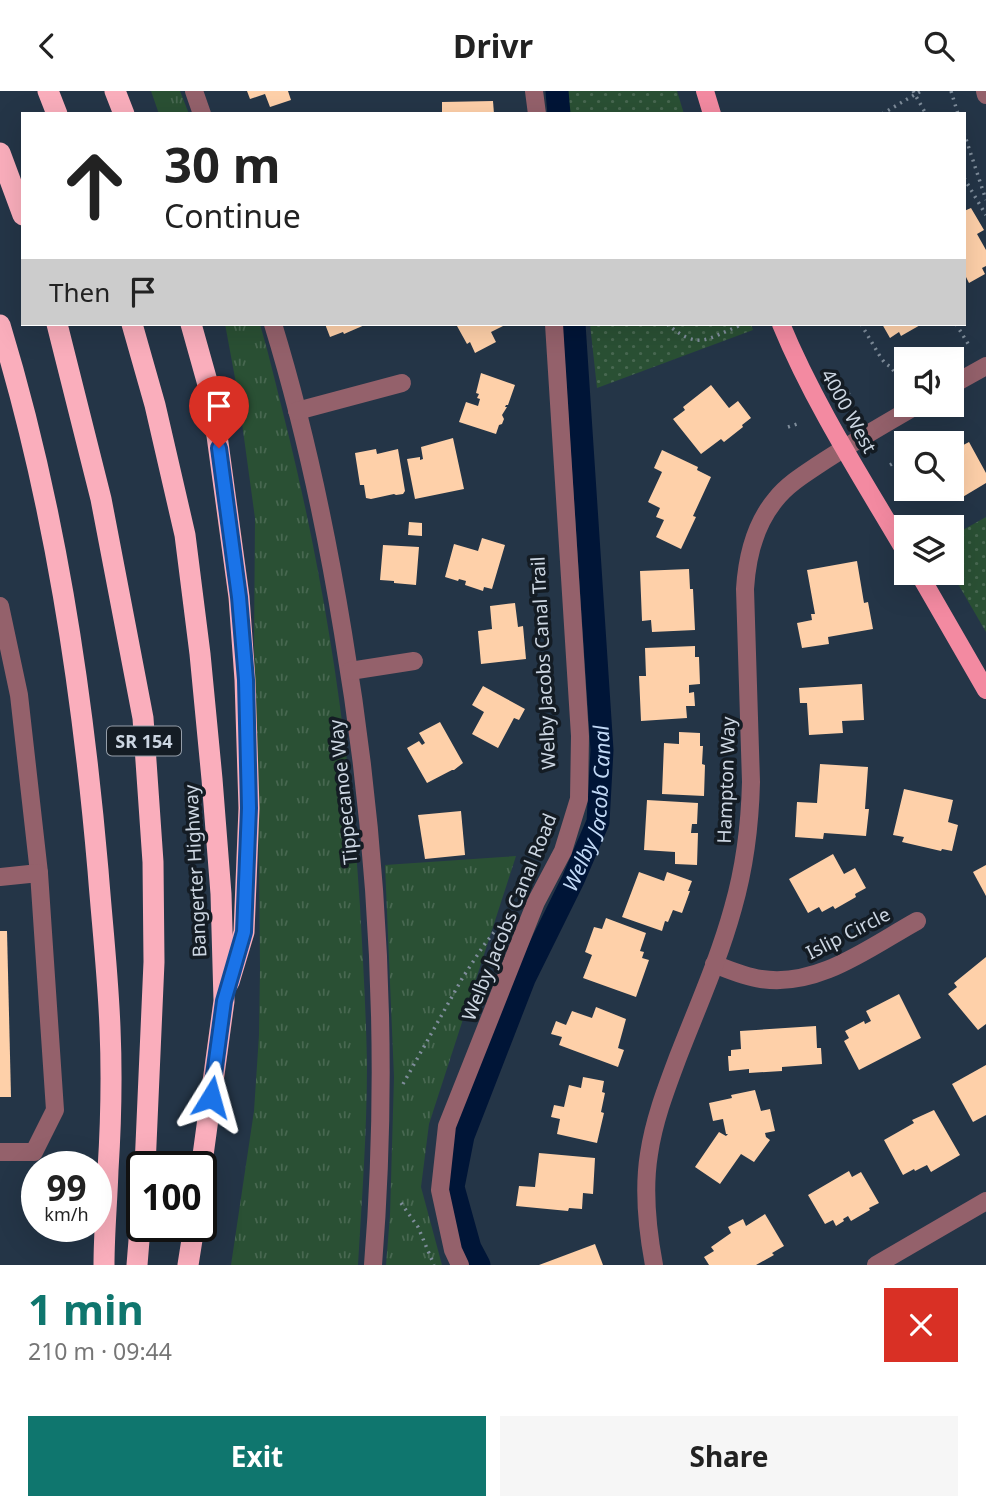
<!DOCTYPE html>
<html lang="en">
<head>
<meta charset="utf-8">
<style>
	body { margin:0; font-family:"Noto Sans",sans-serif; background:#f6f6f6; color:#222; height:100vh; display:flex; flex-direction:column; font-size:26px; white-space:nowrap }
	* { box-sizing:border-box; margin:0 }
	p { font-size:23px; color:#767676 }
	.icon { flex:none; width:38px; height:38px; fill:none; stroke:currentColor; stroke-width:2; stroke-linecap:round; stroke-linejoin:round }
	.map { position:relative; height:1174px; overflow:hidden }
	.panel { display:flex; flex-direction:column; background:#fff; flex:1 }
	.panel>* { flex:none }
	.guide { position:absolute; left:21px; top:21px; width:945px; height:214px; border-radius:0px; box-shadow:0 7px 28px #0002; background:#fff; color:#222; overflow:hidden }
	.controls { position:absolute; left:894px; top:256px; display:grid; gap:14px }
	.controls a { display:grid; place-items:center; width:70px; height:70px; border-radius:0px; background:#fff; box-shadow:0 7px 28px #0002; font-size:35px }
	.speed { position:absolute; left:21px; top:1060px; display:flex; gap:14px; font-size:35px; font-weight:700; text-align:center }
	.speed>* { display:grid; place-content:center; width:91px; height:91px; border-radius:50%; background:#fff; box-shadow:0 7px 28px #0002; line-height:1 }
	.speed small { font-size:18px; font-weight:400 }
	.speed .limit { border:4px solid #111; border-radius:10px; background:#fff; color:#111 }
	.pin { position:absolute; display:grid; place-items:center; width:60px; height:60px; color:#fff; margin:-72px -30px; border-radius:50% 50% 50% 0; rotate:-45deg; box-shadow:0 0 7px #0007 }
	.pin .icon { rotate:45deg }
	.me { position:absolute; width:77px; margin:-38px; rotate:8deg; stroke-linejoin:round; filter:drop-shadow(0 0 5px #0008) }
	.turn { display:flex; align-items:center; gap:24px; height:147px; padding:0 28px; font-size:32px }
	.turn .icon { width:91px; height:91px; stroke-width:2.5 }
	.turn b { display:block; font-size:49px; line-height:60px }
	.then { display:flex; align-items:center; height:66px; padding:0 28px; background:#0003; gap:14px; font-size:26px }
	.round { display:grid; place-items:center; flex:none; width:74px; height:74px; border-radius:0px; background:#f6f6f6 }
	.headline { display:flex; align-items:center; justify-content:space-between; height:119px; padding:0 28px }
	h1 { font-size:42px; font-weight:700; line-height:52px; color:#0f766e }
	.cta { display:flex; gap:14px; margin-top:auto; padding:14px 28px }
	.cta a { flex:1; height:80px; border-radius:0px; background:#0f766e; color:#fff; font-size:28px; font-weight:700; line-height:80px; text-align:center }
	.cta a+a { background:#f6f6f6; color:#222 }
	header { display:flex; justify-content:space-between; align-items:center; height:91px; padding:0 28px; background:#fff; font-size:32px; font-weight:700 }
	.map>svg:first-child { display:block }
	.grass { fill:url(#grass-tufts) }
	.park { fill:url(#park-dots) }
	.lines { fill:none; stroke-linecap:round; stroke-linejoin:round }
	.canal { stroke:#001537; stroke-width:23 }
	.building { fill:#fed0a9 }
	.path { stroke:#7f8d9b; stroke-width:3.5; stroke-dasharray:2 5; stroke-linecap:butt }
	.minor { stroke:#94616b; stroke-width:18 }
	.major { stroke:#f38aa1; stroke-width:18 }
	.highway { stroke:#faaebc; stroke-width:21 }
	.route-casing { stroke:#114b97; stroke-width:18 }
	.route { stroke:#1a73e8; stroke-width:12 }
	.labels { text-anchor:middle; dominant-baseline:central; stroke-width:7; stroke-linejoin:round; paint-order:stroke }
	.shield { fill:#141c24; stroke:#959ea9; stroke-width:2 }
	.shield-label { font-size:18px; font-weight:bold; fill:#ccd6e2 }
	.street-label { font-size:19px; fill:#ccd6e2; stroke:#141c24 }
	.water-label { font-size:21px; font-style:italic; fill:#c1d9f6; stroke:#141c24 }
</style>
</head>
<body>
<header><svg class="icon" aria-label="back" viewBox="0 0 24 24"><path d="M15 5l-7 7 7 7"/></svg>Drivr<svg class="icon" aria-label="search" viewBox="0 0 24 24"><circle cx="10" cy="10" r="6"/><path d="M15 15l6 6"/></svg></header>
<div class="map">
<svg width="986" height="1174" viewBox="0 0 986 1174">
	<defs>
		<pattern id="grass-tufts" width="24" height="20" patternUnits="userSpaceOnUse" patternTransform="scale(1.75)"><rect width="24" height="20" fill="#2a5034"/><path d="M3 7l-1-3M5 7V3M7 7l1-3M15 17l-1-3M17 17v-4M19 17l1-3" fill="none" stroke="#486851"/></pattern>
		<pattern id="park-dots" width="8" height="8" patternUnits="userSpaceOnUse" patternTransform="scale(1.75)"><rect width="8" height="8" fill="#2a5034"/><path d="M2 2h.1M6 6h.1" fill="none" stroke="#486851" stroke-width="1.8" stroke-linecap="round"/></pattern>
	</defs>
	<rect width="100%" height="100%" fill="#243547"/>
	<g class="grass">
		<polygon points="151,0 180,0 189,23 159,23"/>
		<path d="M225 233H260C271 271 280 311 290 350 327 503 350 658 360 815 363 868 366 921 367 973 367 1040 362 1107 358 1174H231L254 1020 259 944 260 877 259 771 254 554 255 427 238 303Z"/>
		<polygon points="516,765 429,1033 421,1096 442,1174 386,1174 390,1124 394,986 385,774"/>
	</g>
	<g class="park">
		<polygon points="566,0 677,0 684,23 568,23"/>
		<polygon points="590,233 751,233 753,239 597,297"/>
		<polygon points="986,426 986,541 951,481 952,445"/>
	</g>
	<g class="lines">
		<g class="canal">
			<polyline points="557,0 559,23"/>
			<path id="s1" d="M479 1174 470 1157 453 1096 463 1045 524 888 573 789 598 731 602 659 574 233"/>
		</g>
	</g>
	<g class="building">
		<polygon points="247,0 288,0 291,9 270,16 265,3 250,8"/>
		<polygon points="493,10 494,23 442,23 442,11"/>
		<polygon points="971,117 984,139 977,143 986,159 986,175 982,177 985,183 969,192 966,186 964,187 964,120"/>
		<polygon points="325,233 367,233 344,243 343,241 330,246"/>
		<polygon points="461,233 507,233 491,241 496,251 475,262 470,251 467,253 457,235"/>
		<polygon points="882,233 922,233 901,245 899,241 890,247"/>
		<polygon points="481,282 515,294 508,314 506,314 505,316 507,316 502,324 504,328 502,333 499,334 496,343 459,331 466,311 478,315 480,308 477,307 479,303 476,302"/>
		<polygon points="711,294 729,317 738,310 751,327 742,334 743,336 724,351 721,348 701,363 673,328 685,319 683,316"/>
		<polygon points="453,347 464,398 415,408 407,368 420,366 420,369 423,368 421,356"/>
		<polygon points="969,351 986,382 986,392 961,407 956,398 942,405 938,397 952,397 952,360"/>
		<polygon points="376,358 377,363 398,358 405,400 403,403 396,404 394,403 371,408 366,407 364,394 360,394 355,362"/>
		<polygon points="662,359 698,376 697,379 711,386 693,425 696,426 681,458 656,446 664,429 656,426 660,417 648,411 662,381 654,377"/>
		<polygon points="409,431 422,432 422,445 408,444"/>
		<polygon points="482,447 505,454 492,498 484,496 483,500 465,494 466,490 459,488 458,490 445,486 454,453 478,460"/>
		<polygon points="383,454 419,456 416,494 394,492 394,490 380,489"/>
		<polygon points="857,470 864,512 868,511 873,538 828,546 829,553 802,557 797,532 812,529 811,523 815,523 807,479"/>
		<polygon points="689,478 690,498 693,498 695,539 652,541 651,529 642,530 640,480"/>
		<polygon points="515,512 518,536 523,535 526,568 481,573 478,540 492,538 490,515"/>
		<polygon points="695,555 695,566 699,566 700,593 689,594 689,602 694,601 695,615 686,615 687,627 641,630 639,585 646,585 645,557"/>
		<polygon points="862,593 864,629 842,630 843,642 809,644 807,612 800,612 799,597"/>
		<polygon points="483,595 525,618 519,629 514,627 498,657 472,643 484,621 472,614"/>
		<polygon points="440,631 463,672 454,679 452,679 427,692 407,657 419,650 422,654 425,652 419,642"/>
		<polygon points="679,641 700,642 700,655 703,655 702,673 705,674 704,705 662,703 664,652 679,653"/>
		<polygon points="820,673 868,676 865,718 869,718 866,745 824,742 823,748 795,746 797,711 817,712"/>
		<polygon points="904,698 953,709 948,731 958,734 952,760 942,758 941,760 902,751 904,746 893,744"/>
		<polygon points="647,709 698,712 697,733 692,733 691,742 698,742 697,774 675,773 675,761 644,759"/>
		<polygon points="461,720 465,764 425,768 418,724"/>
		<polygon points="833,763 844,783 855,777 866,797 855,803 856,806 835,818 833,815 822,821 819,816 808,822 789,788"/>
		<polygon points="986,774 986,805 973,781"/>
		<polygon points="639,781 664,790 667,781 692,790 688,800 690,800 682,822 673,819 668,831 665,830 662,840 622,826"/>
		<polygon points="606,827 646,842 640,860 644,861 642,867 649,869 636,906 583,887 592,864 585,861 594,836 602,838"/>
		<polygon points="0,840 7,840 11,1006 0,1006"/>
		<polygon points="986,866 986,933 978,939 948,903 957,896 954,892"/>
		<polygon points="899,903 921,947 859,979 844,950 849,947 845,940 864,930 865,933 871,930 866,920"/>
		<polygon points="596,916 626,928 618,957 624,959 618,976 559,954 562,946 551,943 556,930 566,934 572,920 592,927"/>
		<polygon points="816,935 817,957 821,957 822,973 782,976 782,980 749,982 749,978 729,980 728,965 731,965 731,959 741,958 740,940"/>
		<polygon points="986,974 986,1024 973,1031 952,993"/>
		<polygon points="583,986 604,990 602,1001 605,1002 601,1021 604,1022 597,1052 557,1043 560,1028 551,1026 554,1014 564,1016 569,994 581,997"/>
		<polygon points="755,999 761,1020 770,1018 775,1040 765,1042 766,1046 770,1049 754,1071 741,1063 720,1093 695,1076 719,1041 726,1045 728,1043 726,1043 723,1028 713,1030 709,1012 732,1007 731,1004"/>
		<polygon points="934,1019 960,1064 931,1081 927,1074 915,1080 914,1078 903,1084 884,1049 914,1032 912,1029"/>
		<polygon points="539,1062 595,1067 593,1103 583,1102 582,1118 569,1117 568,1120 516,1115 519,1095 535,1096"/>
		<polygon points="849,1080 852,1086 861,1081 879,1112 869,1117 870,1119 851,1130 848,1125 843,1128 844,1130 836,1135 833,1129 825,1133 808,1104"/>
		<polygon points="765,1123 784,1155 772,1162 774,1164 756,1174 709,1174 704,1166 714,1160 711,1156 731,1142 728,1136 743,1128 746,1135"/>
		<polygon points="595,1153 603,1174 539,1174"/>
	</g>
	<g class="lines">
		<g class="path">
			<polyline points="913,0 926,23"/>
			<polyline points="951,0 958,23"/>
			<polyline points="882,23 921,0"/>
			<polyline points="964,42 986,109"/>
			<polyline points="964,87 986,124"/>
			<path d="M667 233C699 260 706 248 741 234"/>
			<polyline points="861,233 881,267 885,272 892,277 902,295"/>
			<polyline points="956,233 970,256"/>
			<polyline points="848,302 854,299"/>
			<polyline points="788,336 797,333"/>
			<polyline points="890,374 897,370"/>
			<polyline points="403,993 463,886 484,854 510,821"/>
			<polyline points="401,1112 418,1136 434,1174"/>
		</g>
		<g class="minor">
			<polyline points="194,0 202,23"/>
			<polyline points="534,0 537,23"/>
			<polyline points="985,0 986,4"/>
			<path d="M273 233C304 334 326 438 343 542 378 750 390 963 373 1174"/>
			<polyline points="952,294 986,275"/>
			<polyline points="297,320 402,292"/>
			<polyline points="0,515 19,604 39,782"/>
			<polyline points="350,580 414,570"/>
			<polyline points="0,786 39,782 55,1019 34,1061 0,1061"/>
			<path d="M714 873C729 879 745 886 761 888 818 897 870 856 917 830"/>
			<polyline points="460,1174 453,1159 440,1099 447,1035 536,811 563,760 579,708 580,645 554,233"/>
			<path d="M654 1174C647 1137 643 1100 649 1063 654 1029 666 998 678 966 697 917 719 868 733 817 745 775 750 733 751 691L745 498C747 466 755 433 776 408 787 394 803 384 818 374 851 352 885 333 919 313"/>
			<polyline points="876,1174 986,1110"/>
		</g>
		<g class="major">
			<polyline points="705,0 712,23"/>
			<path d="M781 233C814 313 862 387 906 462"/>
			<polyline points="918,481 986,599"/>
		</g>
		<g class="highway">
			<polyline points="48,0 57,23"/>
			<polyline points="115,0 124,23"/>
			<polyline points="0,62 23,124"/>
			<polyline points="57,233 101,408 143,627 153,771 154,871 145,1076"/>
			<polyline points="132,233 155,314 185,444 200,563 212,688 221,803 224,910 201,1079"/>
			<polyline points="191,233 212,308 239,506 245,589 249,717 244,841 229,891"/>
			<path d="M0 234C54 411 82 595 98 779 102 831 108 884 110 937 112 984 111 1032 108 1079 107 1111 104 1142 104 1174"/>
			<polyline points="137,1174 142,1112"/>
			<polyline points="188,1174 194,1136"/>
		</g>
	</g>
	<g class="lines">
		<defs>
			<polyline id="route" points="211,1006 224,910 244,841 249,717 246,589 239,506 219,357"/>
		</defs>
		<use href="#route" class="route-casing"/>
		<use href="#route" class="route"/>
	</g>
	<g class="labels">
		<rect class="shield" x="107" y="635.5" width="74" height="29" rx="5"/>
		<g class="shield-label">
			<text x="144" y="650">SR 154</text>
		</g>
		<g class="street-label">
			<text transform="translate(849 320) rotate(61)">4000 West</text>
			<text transform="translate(543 572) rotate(-93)">Welby Jacobs Canal Trail</text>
			<text transform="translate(726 689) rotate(-88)">Hampton Way</text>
			<text transform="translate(343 701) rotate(-96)">Tippecanoe Way</text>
			<text transform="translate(195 780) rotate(-93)">Bangerter Highway</text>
			<text transform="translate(509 826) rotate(-68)">Welby Jacobs Canal Road</text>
			<text transform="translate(848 842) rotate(-27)">Islip Circle</text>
		</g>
		<g class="water-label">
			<text stroke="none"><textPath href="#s1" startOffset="488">Welby Jacob Canal</textPath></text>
		</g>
	</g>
</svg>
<div class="controls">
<a><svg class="icon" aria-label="sound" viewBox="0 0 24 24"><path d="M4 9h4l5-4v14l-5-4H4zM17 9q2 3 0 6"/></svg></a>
<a><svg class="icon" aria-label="search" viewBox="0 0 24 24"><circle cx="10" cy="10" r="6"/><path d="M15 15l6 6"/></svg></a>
<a><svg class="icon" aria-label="layers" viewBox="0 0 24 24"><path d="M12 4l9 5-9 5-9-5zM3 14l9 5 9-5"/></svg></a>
</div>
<div class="speed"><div>99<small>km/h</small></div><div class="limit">100</div></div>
<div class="pin" style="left:219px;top:357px;background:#d93025"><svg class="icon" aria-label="arrive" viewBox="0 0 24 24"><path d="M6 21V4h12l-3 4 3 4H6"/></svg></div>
<svg class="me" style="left:211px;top:1006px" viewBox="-20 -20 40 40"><path d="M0-17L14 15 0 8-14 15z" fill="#1a73e8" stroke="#fff" stroke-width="4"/></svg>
<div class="guide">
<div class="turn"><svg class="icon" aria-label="ahead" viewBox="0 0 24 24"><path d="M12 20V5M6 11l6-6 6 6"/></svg><div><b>30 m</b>Continue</div></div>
<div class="then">Then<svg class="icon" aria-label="arrive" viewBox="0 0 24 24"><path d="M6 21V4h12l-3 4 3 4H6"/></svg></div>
</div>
</div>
<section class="panel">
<div class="headline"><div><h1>1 min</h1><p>210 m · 09:44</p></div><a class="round" style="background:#d93025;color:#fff"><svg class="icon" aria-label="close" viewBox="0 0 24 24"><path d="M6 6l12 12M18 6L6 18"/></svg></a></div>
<div class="cta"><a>Exit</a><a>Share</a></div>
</section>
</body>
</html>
